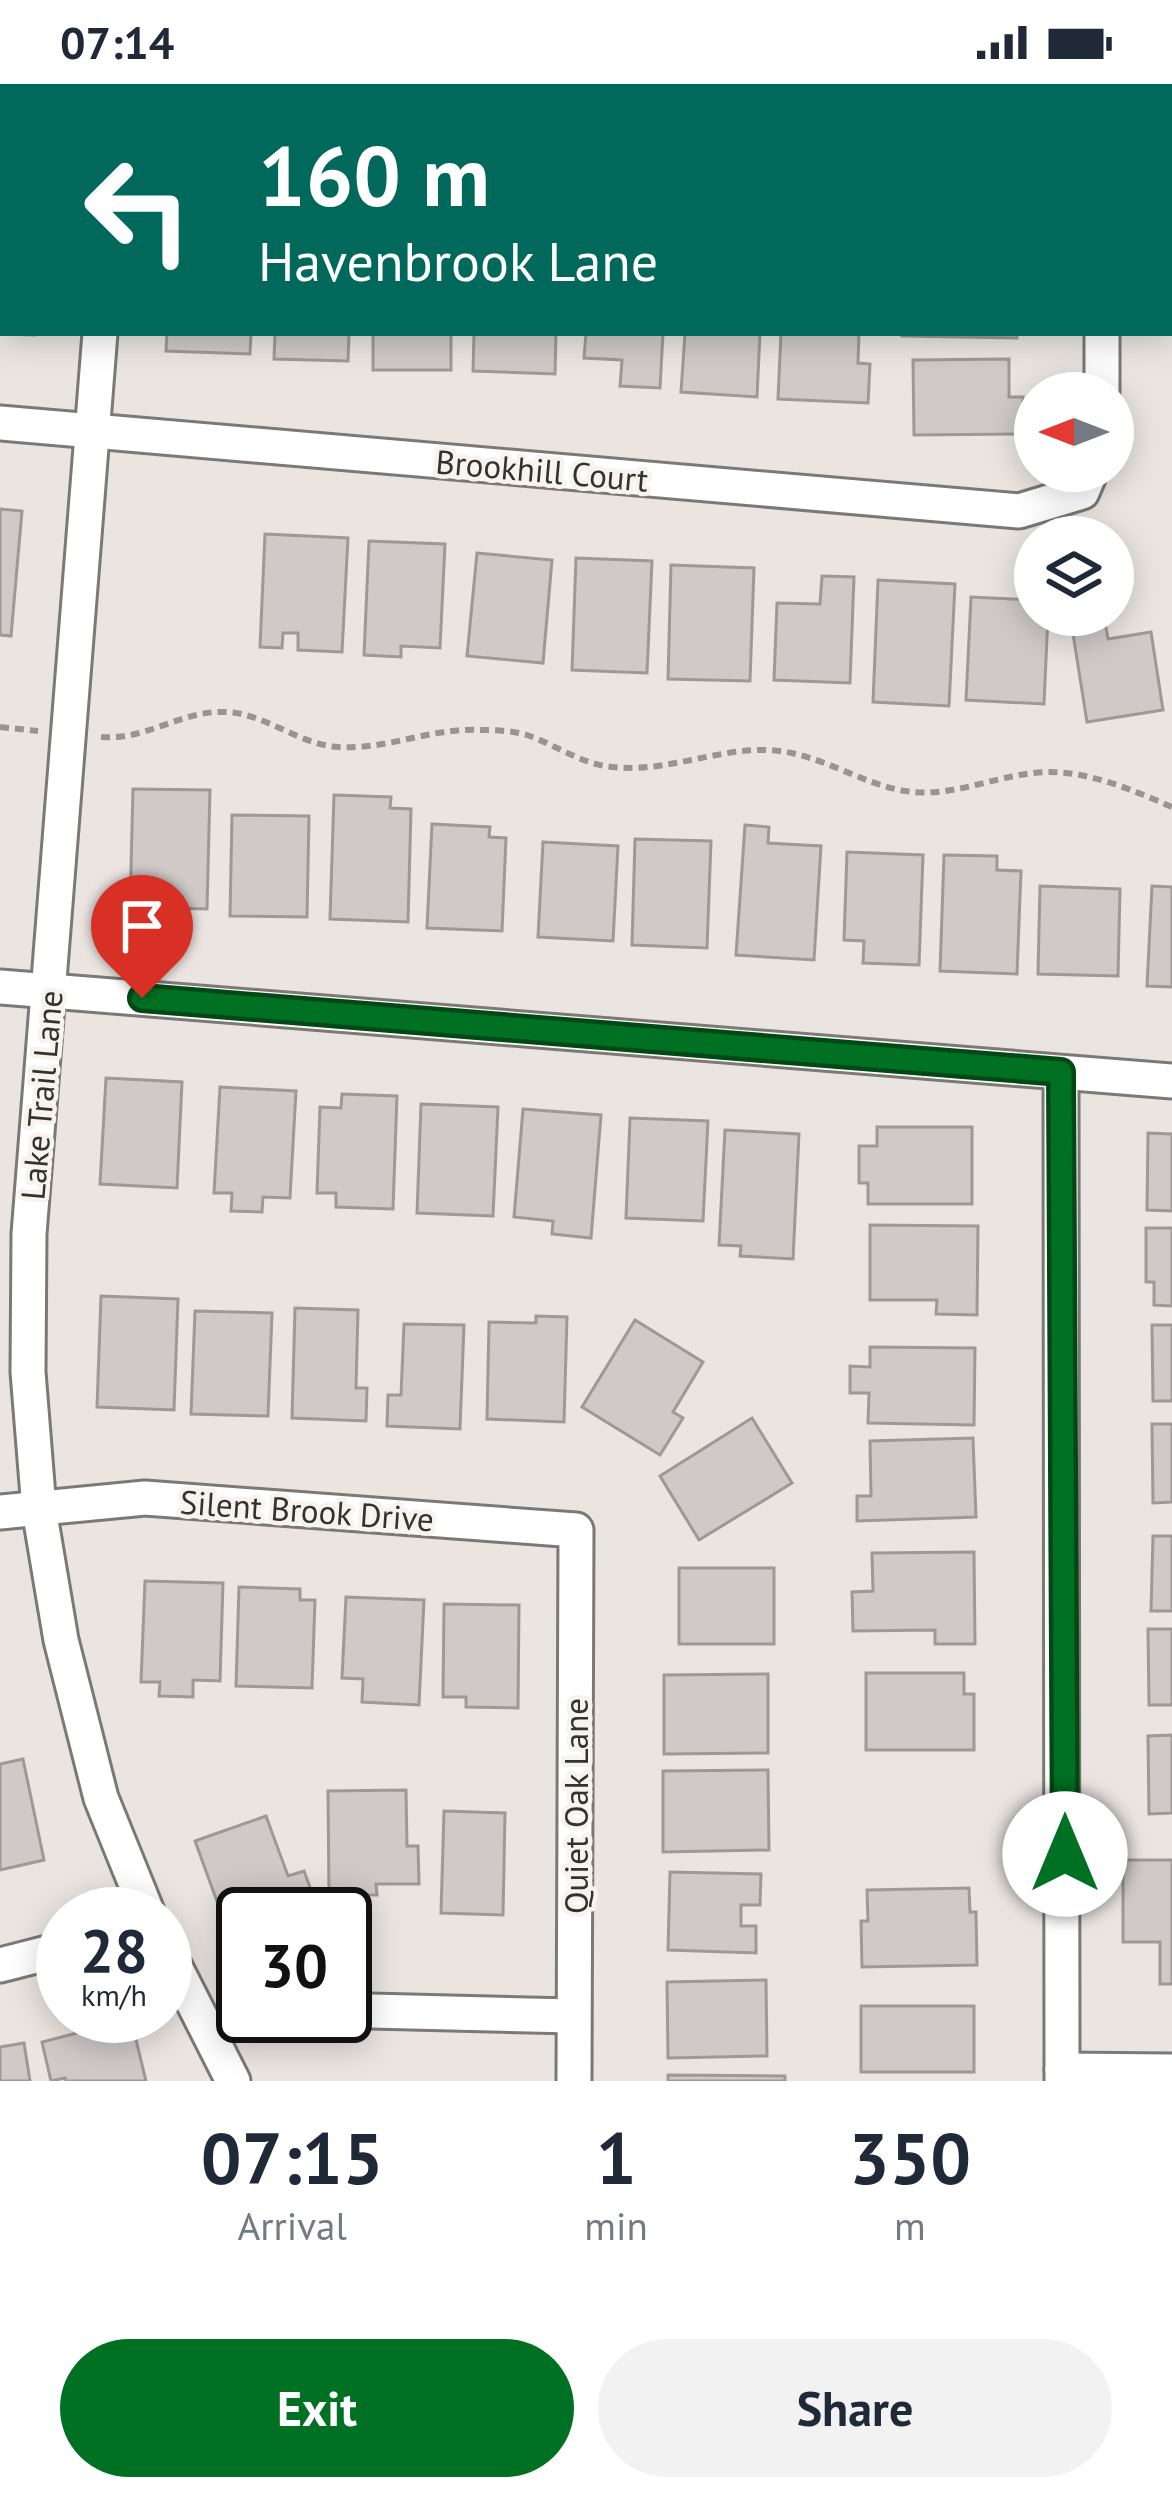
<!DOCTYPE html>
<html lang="en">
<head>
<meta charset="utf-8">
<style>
	body { margin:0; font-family:"PT Sans",sans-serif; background:#f2f2f3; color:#1f2937; height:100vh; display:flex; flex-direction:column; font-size:45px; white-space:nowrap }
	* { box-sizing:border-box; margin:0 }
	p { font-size:39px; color:#747a83 }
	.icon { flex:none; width:66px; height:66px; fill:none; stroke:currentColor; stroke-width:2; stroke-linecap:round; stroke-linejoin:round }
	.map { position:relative; height:1997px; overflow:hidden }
	.sheet { display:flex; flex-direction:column; background:#fff; flex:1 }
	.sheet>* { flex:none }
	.hud { position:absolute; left:0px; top:0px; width:1173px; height:252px; box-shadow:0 6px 30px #0003; background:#00695c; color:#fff; overflow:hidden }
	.needle { width:78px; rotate:270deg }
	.controls { position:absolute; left:1014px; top:288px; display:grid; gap:24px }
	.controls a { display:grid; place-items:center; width:120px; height:120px; border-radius:50%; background:#fff; box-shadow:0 6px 30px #0003; font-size:60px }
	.speed { position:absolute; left:36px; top:1803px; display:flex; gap:24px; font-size:60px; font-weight:700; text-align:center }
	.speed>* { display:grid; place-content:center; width:156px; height:156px; border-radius:50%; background:#fff; box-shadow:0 6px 30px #0003; line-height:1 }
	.speed small { font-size:30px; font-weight:400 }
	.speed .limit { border:6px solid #111; border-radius:18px; background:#fff; color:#111 }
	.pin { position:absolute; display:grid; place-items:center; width:102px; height:102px; color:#fff; margin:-123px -51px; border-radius:50% 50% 50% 0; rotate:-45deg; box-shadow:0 0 12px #0007 }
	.pin .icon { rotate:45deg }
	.me { position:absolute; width:132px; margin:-66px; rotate:0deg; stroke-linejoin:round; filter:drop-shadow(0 0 9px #0008) }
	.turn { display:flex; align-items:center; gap:42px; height:252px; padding:0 60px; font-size:54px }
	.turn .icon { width:156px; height:156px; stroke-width:2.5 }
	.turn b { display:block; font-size:84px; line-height:102px }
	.eta { display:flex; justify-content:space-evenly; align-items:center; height:204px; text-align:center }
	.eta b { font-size:72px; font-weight:700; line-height:84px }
	.cta { display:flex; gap:24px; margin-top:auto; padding:24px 60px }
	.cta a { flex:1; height:138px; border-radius:72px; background:#007022; color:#fff; font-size:48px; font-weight:700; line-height:138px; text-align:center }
	.cta a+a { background:#f2f2f3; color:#1f2937 }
	.status { display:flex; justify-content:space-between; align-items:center; height:84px; padding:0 60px; background:#fff; direction:ltr }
	.status svg { height:33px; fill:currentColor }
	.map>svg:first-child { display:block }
	.building { fill:#cfc9c7; stroke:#9e9997; stroke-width:3 }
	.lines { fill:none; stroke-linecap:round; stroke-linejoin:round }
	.minor-casing { stroke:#7c7975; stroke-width:39 }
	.path { stroke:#979491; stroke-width:6; stroke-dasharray:9 6; stroke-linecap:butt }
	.minor { stroke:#fff; stroke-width:33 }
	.route-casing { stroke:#004916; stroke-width:30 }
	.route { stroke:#007022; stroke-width:21 }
	.labels { text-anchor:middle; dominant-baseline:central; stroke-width:9; stroke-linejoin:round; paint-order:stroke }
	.street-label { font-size:33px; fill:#343231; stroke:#f7f3ef }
</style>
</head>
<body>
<div class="status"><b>07:14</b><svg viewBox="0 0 49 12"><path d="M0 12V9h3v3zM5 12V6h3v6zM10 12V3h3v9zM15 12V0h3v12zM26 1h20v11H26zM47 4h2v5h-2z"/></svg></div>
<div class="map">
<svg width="1172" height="1997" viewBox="0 0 1172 1997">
	<rect width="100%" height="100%" fill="#eae5e1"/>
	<g class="building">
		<polygon points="0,0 52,0 3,3 3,48"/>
		<polygon points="302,0 377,0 302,3"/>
		<polygon points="901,0 1016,0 901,3"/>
		<polygon points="0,137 3,249 36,251 0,250"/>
		<polygon points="167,249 251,249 250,270 166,267"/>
		<polygon points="275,249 349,249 348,277 274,275"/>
		<rect x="373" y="249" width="78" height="37"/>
		<polygon points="474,249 556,249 555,290 473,287"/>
		<polygon points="586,249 663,249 660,304 620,302 622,276 584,274"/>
		<polygon points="685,249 760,249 757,313 681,308"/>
		<polygon points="781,249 859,249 858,279 870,280 868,319 778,315"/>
		<polygon points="902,249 1017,249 1017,254 902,252"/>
		<polygon points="1009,275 1009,313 1023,313 1023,350 914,351 913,276"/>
		<polygon points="0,425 22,427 11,552 0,551"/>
		<polygon points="265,450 348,454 342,568 298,566 298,549 283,549 282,564 260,563"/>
		<polygon points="369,457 445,460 440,564 401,562 401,573 364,571"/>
		<polygon points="477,469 552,476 543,579 467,572"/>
		<polygon points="576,474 652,477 647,589 572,586"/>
		<polygon points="671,481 754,484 750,597 668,595"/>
		<polygon points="822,492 854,493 850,599 774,596 777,519 820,520"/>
		<polygon points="878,496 955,500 949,622 873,618"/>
		<polygon points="971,513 1035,516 1035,531 1048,531 1044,620 966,616"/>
		<polygon points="1070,531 1104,531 1108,555 1151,548 1163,626 1087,638"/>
		<polygon points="133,705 210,706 207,825 130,823"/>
		<polygon points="334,711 391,713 390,724 411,725 408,838 330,835"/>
		<polygon points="232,731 309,732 307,833 230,832"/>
		<polygon points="432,740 490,743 489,753 506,754 502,847 427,844"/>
		<polygon points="745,741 769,743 768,759 821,762 814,876 736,871"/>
		<polygon points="635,755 711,757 707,864 632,861"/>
		<polygon points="543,758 618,762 613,857 538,853"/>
		<polygon points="847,768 923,771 919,881 863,879 864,857 844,856"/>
		<polygon points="944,771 997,772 997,786 1021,787 1017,890 940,887"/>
		<polygon points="1040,802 1120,805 1118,892 1038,890"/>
		<polygon points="1152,802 1172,803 1172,903 1147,902"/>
		<polygon points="106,994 182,998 177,1104 100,1100"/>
		<polygon points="220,1003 296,1007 290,1114 263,1113 262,1128 231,1127 232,1109 214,1109"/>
		<polygon points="342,1010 397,1012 393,1125 336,1123 336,1109 317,1109 320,1023 341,1024"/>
		<polygon points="421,1020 498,1023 493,1132 417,1129"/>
		<polygon points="523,1025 601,1031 591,1154 552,1150 553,1137 514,1133"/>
		<polygon points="630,1034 708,1037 703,1137 626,1134"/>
		<polygon points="877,1043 972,1043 972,1120 868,1120 868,1099 859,1099 859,1062 877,1062"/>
		<polygon points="725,1046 799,1050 793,1175 740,1172 741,1162 719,1161"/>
		<polygon points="1148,1049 1172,1050 1172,1127 1147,1126"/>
		<polygon points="870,1141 978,1142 977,1231 936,1230 937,1216 870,1216"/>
		<polygon points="1146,1144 1172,1144 1172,1222 1154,1221 1154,1198 1146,1198"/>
		<polygon points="101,1212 178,1215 174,1326 97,1323"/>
		<polygon points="295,1224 358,1226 356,1304 367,1304 366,1337 292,1334"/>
		<polygon points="195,1227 272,1229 268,1332 191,1330"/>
		<polygon points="536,1232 567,1233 564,1338 487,1335 489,1238 536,1239"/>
		<polygon points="635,1236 703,1278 673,1328 683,1334 660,1371 582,1323"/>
		<polygon points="404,1240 464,1241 460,1345 387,1342 388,1311 401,1311"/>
		<polygon points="1152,1241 1172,1241 1172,1317 1153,1317"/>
		<polygon points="870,1263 975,1264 974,1341 868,1339 869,1309 850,1309 850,1282 870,1283"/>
		<polygon points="752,1334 792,1399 699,1456 660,1392"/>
		<polygon points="1152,1340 1172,1340 1172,1418 1153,1419"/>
		<polygon points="973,1354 976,1433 857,1437 857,1412 871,1412 870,1357"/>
		<polygon points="1153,1452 1172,1452 1172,1527 1151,1527"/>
		<polygon points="974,1468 975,1560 935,1560 935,1546 853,1547 852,1508 873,1507 872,1469"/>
		<rect x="679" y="1484" width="95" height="76"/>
		<polygon points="145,1497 223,1499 220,1597 193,1596 193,1613 159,1612 160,1598 141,1598"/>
		<polygon points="239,1503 300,1505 300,1516 315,1516 312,1604 236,1602"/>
		<polygon points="346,1513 424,1516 419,1621 362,1618 363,1595 342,1594"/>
		<polygon points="444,1520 519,1521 518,1624 466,1623 466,1613 443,1613"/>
		<polygon points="1148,1545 1172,1545 1172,1621 1149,1621"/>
		<polygon points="866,1589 964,1589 964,1610 974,1610 974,1666 866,1666"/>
		<polygon points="768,1590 768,1669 664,1670 664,1591"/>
		<polygon points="1172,1651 1172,1729 1149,1730 1148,1652"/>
		<polygon points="23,1675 44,1776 0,1786 0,1680"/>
		<polygon points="768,1686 769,1766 663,1768 663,1687"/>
		<polygon points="406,1706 407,1762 418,1762 419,1800 376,1800 377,1811 329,1811 328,1707"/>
		<polygon points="444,1727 505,1729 503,1831 441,1829"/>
		<polygon points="266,1732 288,1792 304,1787 317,1822 293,1830 243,1830 243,1848 230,1853 195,1757"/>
		<polygon points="1123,1776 1172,1776 1172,1900 1160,1900 1160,1858 1123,1858"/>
		<polygon points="670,1788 761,1790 760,1821 741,1821 741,1842 756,1842 756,1869 668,1866"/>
		<polygon points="969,1804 970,1828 976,1828 977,1881 862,1883 861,1837 868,1837 867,1806"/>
		<polygon points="766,1896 767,1972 668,1974 667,1898"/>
		<rect x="861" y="1922" width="113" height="66"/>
		<polygon points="131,1935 146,1997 66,1997 65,1994 51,1997 42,1958"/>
		<polygon points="24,1959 30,1997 0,1997 0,1963"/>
		<polygon points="668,1991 785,1992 785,1997 668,1997"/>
	</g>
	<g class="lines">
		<defs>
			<g id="minor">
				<polyline points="119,3 120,0"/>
				<polyline points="1103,3 1103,0"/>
				<polyline points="100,249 29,1150 28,1288 39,1425 61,1556 101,1714 148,1830"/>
				<polyline points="1102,309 1102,249"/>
				<polyline points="0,339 1019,427 1082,408 1091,387"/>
				<polyline points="0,903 1172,997"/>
				<polyline points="1061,989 1062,1997"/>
				<polyline points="0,1428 145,1414 576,1446 574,1997"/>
				<polyline points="165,1863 233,1997"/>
				<polyline points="0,1881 63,1865"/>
				<polyline points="371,1927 573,1932"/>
				<polyline points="1062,1986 1172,1987"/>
			</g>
		</defs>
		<use href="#minor" class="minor-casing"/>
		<g class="path">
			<polyline points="0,643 38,647"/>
			<path d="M101 653C145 657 182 626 225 628 265 629 297 660 338 663 388 666 432 643 482 646 496 646 514 647 527 651 556 661 581 680 612 683 665 689 714 665 766 666 817 667 857 699 905 707 955 715 1001 688 1050 688 1091 688 1135 707 1172 723"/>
		</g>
		<use href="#minor" class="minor"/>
	</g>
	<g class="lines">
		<defs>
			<polyline id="route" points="142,914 1061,988 1065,1770"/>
		</defs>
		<use href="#route" class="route-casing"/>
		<use href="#route" class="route"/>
	</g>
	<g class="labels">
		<g class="street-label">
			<text transform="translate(542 386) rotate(5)">Brookhill Court</text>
			<text transform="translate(41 1011) rotate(-85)">Lake Trail Lane</text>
			<text transform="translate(307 1426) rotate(4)">Silent Brook Drive</text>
			<text transform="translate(575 1722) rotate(-90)">Quiet Oak Lane</text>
		</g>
	</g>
</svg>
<div class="controls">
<a><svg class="needle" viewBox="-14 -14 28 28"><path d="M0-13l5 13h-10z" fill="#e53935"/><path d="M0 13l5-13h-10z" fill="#747a83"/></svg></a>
<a><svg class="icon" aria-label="layers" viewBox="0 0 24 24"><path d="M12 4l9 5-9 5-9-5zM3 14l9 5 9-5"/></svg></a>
</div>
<div class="speed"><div>28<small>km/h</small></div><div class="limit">30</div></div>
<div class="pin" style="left:142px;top:914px;background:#d93025"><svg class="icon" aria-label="arrive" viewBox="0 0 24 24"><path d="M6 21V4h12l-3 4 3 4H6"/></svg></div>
<svg class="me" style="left:1065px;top:1770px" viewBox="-20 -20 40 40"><circle r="19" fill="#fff"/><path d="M0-13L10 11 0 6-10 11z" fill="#007022"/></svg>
<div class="hud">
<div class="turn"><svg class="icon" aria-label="left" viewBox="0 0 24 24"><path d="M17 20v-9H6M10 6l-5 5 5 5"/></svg><div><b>160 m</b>Havenbrook Lane</div></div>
</div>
</div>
<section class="sheet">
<div class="eta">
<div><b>07:15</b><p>Arrival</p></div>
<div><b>1</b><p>min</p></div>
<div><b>350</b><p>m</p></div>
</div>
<div class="cta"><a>Exit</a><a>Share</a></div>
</section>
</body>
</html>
